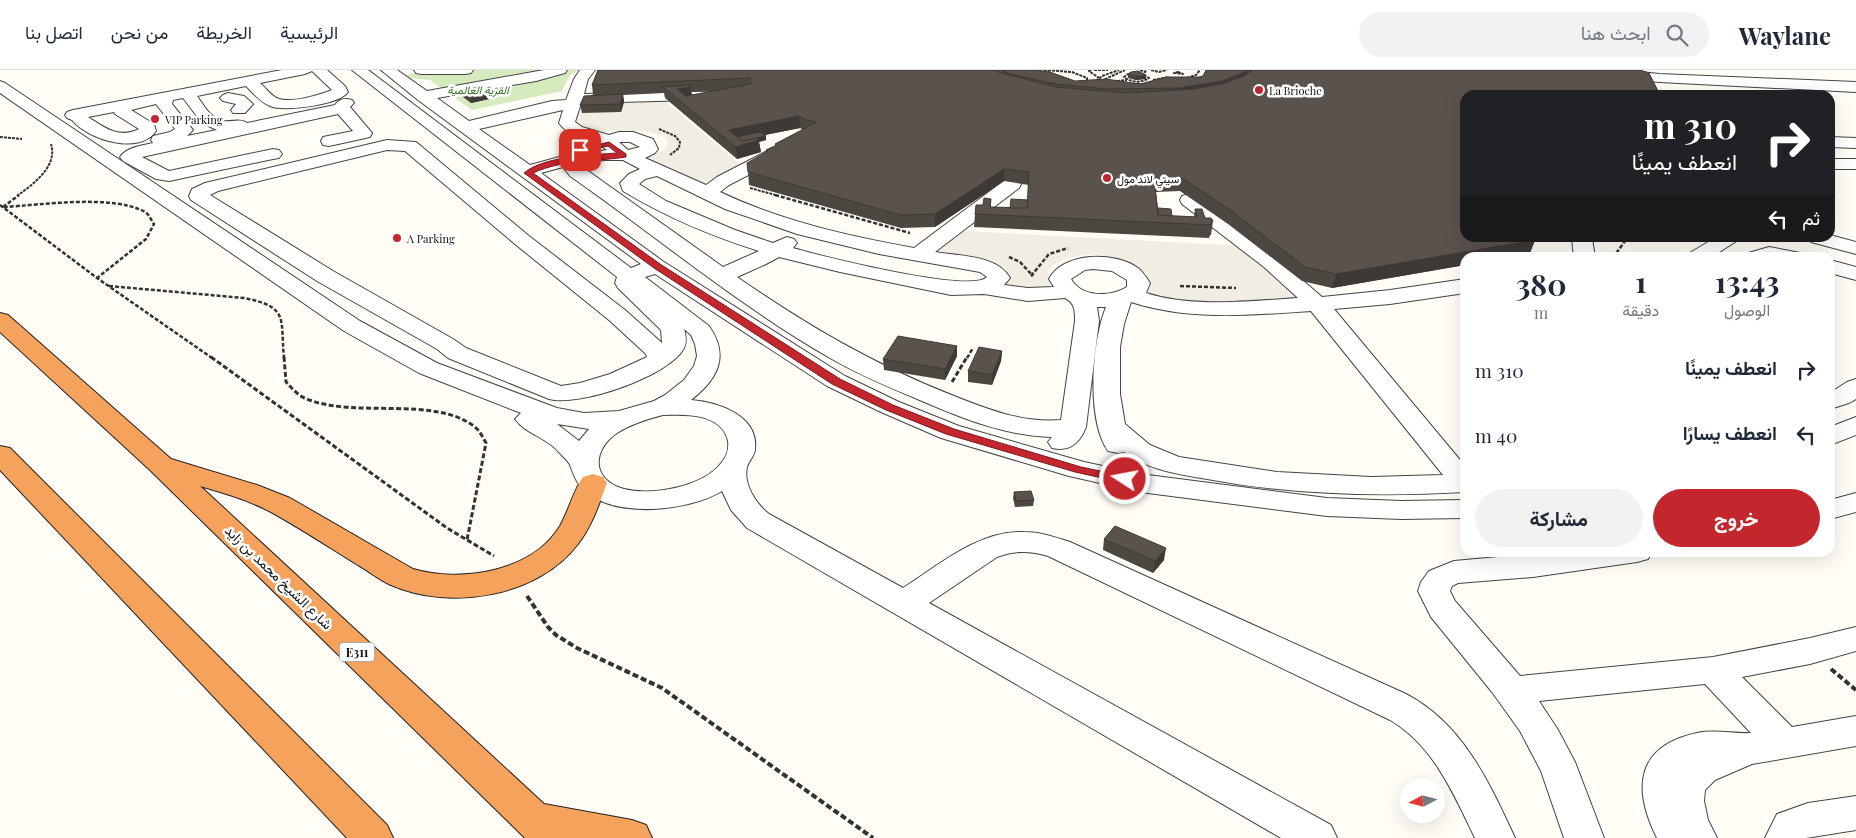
<!DOCTYPE html>
<html lang="ar">
<head>
<meta charset="utf-8">
<style>
	body { margin:0; font-family:"Playfair Display",Vazirmatn,serif; background:#f2f2f3; color:#1f2937; direction:rtl; height:100vh; display:flex; flex-direction:column; font-size:19px; white-space:nowrap }
	* { box-sizing:border-box; margin:0 }
	p { font-size:16px; color:#747a83 }
	.icon { flex:none; width:28px; height:28px; fill:none; stroke:currentColor; stroke-width:2; stroke-linecap:round; stroke-linejoin:round }
	.map { position:relative; flex:1; overflow:hidden; direction:ltr }
	.sheet { position:absolute; left:1460px; top:182px; width:375px; height:305px; display:flex; flex-direction:column; background:#fff; border-radius:15px; box-shadow:0 5px 20px #0002; direction:rtl }
	.sheet>* { flex:none }
	.banner { position:absolute; left:1460px; top:20px; width:375px; height:152px; border-radius:15px; box-shadow:0 5px 20px #0002; direction:rtl; background:#202124; color:#fff; overflow:hidden }
	.needle { width:32px; rotate:263deg }
	.controls { position:absolute; left:1400px; top:708px; display:grid; gap:10px }
	.controls a { display:grid; place-items:center; width:45px; height:45px; border-radius:50%; background:#fff; box-shadow:0 5px 20px #0002; font-size:25px }
	.pin { position:absolute; display:grid; place-items:center; width:42px; height:42px; color:#fff; margin:-21px; border-radius:10px; box-shadow:0 2px 8px #0006 }
	.me { position:absolute; width:55px; margin:-28px; rotate:281deg; stroke-linejoin:round; filter:drop-shadow(0 0 4px #0008) }
	.turn { display:flex; align-items:center; gap:18px; height:105px; padding:0 15px; font-size:22px }
	.turn .icon { width:65px; height:65px; stroke-width:2.5 }
	.turn b { display:block; font-size:35px; line-height:42px }
	.then { display:flex; align-items:center; height:48px; padding:0 15px; background:#0003; gap:10px; font-size:19px }
	.eta { display:flex; justify-content:space-evenly; align-items:center; height:85px; text-align:center }
	.eta b { font-size:30px; font-weight:700; line-height:35px }
	.button { display:flex; gap:10px; margin-top:auto; padding:10px 15px }
	.button a { flex:1; height:58px; border-radius:30px; background:#c4262e; color:#fff; font-size:20px; font-weight:700; line-height:58px; text-align:center }
	.button a+a { background:#f2f2f3; color:#1f2937 }
	ul { padding:0; list-style:none }
	li { display:flex; align-items:center; gap:15px; height:65px; padding:0 15px }
	li div { flex:1 }
	li b { display:block; font-size:19px }
	li em { font-style:normal }
	header { display:flex; align-items:center; gap:30px; box-sizing:border-box; height:70px; padding:0 25px; background:#fff; border-bottom:1px solid #e0e1e3 }
	header strong { font-size:24px }
	nav { display:flex; gap:28px; margin-inline-start:auto; font-size:18px }
	.search { width:350px; height:45px; background:#f2f2f3; display:flex; align-items:center; gap:12px; box-sizing:border-box; padding:0 18px; border-radius:28px; color:#747a83; font-size:19px }
	.map>svg:first-child { display:block }
	.green { fill:#d5ebbd }
	.plaza { fill:#f1ede2 }
	.lines { fill:none; stroke-linecap:round; stroke-linejoin:round }
	.minor-casing { stroke:#444; stroke-width:2 }
	.highway-casing { stroke:#222; stroke-width:2 }
	.path-far3 { stroke:#333; stroke-width:2; stroke-dasharray:3 1; stroke-linecap:butt }
	.path-far2 { stroke:#333; stroke-width:2.5; stroke-dasharray:4 2; stroke-linecap:butt }
	.path-far1 { stroke:#333; stroke-width:3; stroke-dasharray:5 2.5; stroke-linecap:butt }
	.path { stroke:#333; stroke-width:4; stroke-dasharray:6 3; stroke-linecap:butt }
	.minor { fill:#fff; fill-rule:evenodd }
	.highway { fill:#f5a25d; fill-rule:evenodd }
	.wall { fill:#4d4742; fill-rule:evenodd }
	.shaded-wall { fill:#3f3936 }
	.building { fill:#5a524d; stroke:#3f3936 }
	.route { fill:#c4262e; stroke:#7f191e }
	.poi-dot { fill:#c4262e; stroke:#fff; stroke-width:2 }
	.labels { text-anchor:middle; dominant-baseline:central; stroke-width:5; stroke-linejoin:round; paint-order:stroke }
	.far-park-label { font-size:11px; font-style:italic; fill:#2f6b1f; stroke:#fff }
	.far-poi-label { font-size:11px; fill:#111; stroke:#fff; text-anchor:start }
	.shield { fill:#fff; stroke:#585858; stroke-width:1 }
	.shield-label { font-size:12px; font-weight:bold; fill:#111 }
	.street-label { font-size:14px; fill:#111; stroke:#fff }
</style>
</head>
<body>
<header>
<strong>Waylane</strong>
<div class="search"><svg class="icon" aria-label="search" viewBox="0 0 24 24"><circle cx="10" cy="10" r="6"/><path d="M15 15l6 6"/></svg>ابحث هنا</div>
<nav><a>الرئيسية</a><a>الخريطة</a><a>من نحن</a><a>اتصل بنا</a></nav>
</header>
<div class="map">
<svg width="1856" height="768" viewBox="0 0 1856 768">
	<rect width="100%" height="100%" fill="#fffdf5"/>
	<polygon class="green" points="416,0 579,0 570,5 562,21 472,40 430,10 408,8 407,5 418,2"/>
	<g class="plaza">
		<polygon points="660,27 742,96 699,114 648,88 665,79 668,72 663,66 644,61 591,61 581,58 574,53 580,30"/>
		<polygon points="966,161 1246,176 1300,223 1290,231 1219,233 1177,230 1145,225 1149,216 1146,204 1131,194 1111,187 1090,184 1064,189 1051,196 1048,201 1051,220 1019,222 1007,216 1006,197 933,184"/>
	</g>
	<g class="lines">
		<defs>
			<g id="minor">
				<path d="M282 0H327L345 16 348 22C339 35 284 42 270 36 260 32 253 23 246 16L197 26C203 34 209 46 219 50 229 54 239 47 247 53L335 35C339 29 345 28 352 30L354 33 350 37 372 63 370 67 329 76 323 75 321 71 323 67 353 61 338 44 142 87 169 101 273 79 279 80 282 84 279 88 273 89 169 111 156 109 123 91 120 87C127 77 141 76 153 73L151 70 153 66 170 62 175 59 156 34 131 40 154 54 156 61C139 86 87 69 72 50L67 48 65 45 67 42 73 40ZM312 1 332 20C320 25 292 33 279 29 272 27 266 18 260 13L305 4ZM183 28 202 53 217 60 187 66 193 60 172 34 173 30ZM114 42 115 44 139 59C119 69 105 58 88 47Z"/>
				<path d="M352 0H368L631 198 641 194 418 30 381 0H397L427 21 544 0H567L565 3 536 11 437 28 469 51 552 31 566 30 574 9 580 0H595L588 9 584 24 737 21 740 24 737 27 732 29 581 33 575 52 582 57 609 65 619 62H633L653 69 658 79 655 83 645 88 706 115 717 107 775 77 781 76 787 77 790 81 787 85 729 115 720 122C781 151 848 166 914 178L1005 110 1012 108 1019 110 1021 114 1019 118 935 182C958 186 998 185 1010 208L1004 215 1028 218 1054 217 1049 209C1063 182 1115 181 1138 198 1143 202 1146 207 1150 213L1146 223C1193 238 1249 231 1298 228L1264 197 1182 134 1180 130 1182 126 1189 124 1196 126 1278 189 1322 227 1390 220 1465 209V223L1390 234 1334 239 1465 396V422C1379 427 1292 425 1207 409 1178 404 1148 400 1124 382L1118 383 1108 381C1086 349 1092 271 1106 237H1097L1099 251 1086 357C1080 373 1070 382 1052 378L1048 372 1052 367C1006 366 964 349 922 331 891 318 859 305 830 288 738 235 656 166 570 106L563 97 541 103 664 192 845 306 899 332 959 356 1084 392 1140 404 1327 428 1401 431 1465 430V448L1401 449 1327 446 1140 422 1069 406 941 368 881 342 827 316 655 204 645 207 709 256C730 286 718 309 691 330 717 332 759 345 755 379 755 386 749 390 747 397 743 414 756 434 769 444L903 518C939 495 979 460 1024 462 1040 462 1055 467 1070 472L1406 624C1463 654 1489 712 1515 768H1475C1453 723 1434 676 1390 650L1048 486C1031 481 1014 480 997 487L929 533 1331 755 1337 768H1281L747 458 731 440 722 421C689 441 617 449 585 421 577 414 574 406 570 395 568 390 559 383 555 378 543 367 524 362 515 349L521 343 419 303 344 261 0 23V11L5 13 360 251 437 293 557 338 584 343 619 341 654 331 665 325 684 310 694 296 697 286 695 274 691 265 684 259C686 266 687 272 684 278 670 306 579 337 549 329L448 288 437 279 317 211 191 130 189 126 192 119 205 113 387 70 416 72 529 166 625 240 662 273 661 260 618 218 615 213 617 207ZM563 40 559 53C571 70 592 67 607 80L559 87 530 95 479 59ZM619 72H630L640 77 628 80ZM387 80 405 81 515 174 609 250 646 284 647 287 610 304 580 313 561 316 466 278 453 269 333 201 210 125 218 121ZM604 90H623L640 99 629 104 620 113 623 121C666 147 711 166 759 181L723 197 581 96 584 93ZM657 106 725 139 797 164 879 184 980 202 987 207C971 224 821 186 793 178L797 173 794 169 787 167 773 173 735 160 666 131 639 114 645 109ZM779 187 840 202 951 225 984 224 1028 231 1065 228C1075 233 1075 241 1075 251L1061 350C1023 353 989 340 954 326 873 294 808 256 737 207L766 194ZM1093 199 1112 201 1127 210V217C1110 227 1082 228 1071 209L1085 200ZM1131 232C1189 251 1252 245 1311 241L1443 405 1371 407 1277 402 1179 387 1150 375 1125 354 1120 324V277L1124 254ZM663 345C685 344 722 343 728 371 729 378 727 386 722 392 704 417 652 426 624 419 591 410 592 380 617 363 631 354 647 349 663 345ZM557 354 589 359 579 371Z"/>
				<polygon points="414,0 473,0 471,3 466,4 421,4 416,3"/>
				<polygon points="1571,0 1623,0 1659,4 1856,12 1856,22 1659,12 1578,4 1573,3"/>
				<polygon points="228,23 244,26 253,34 245,43 233,43 231,40 236,34 223,31 220,28 223,25"/>
				<polygon points="1830,67 1856,68 1856,78 1830,77"/>
				<rect x="1830" y="89" width="26" height="10"/>
				<polygon points="1830,165 1856,172 1856,184 1811,172 1808,168 1830,168"/>
				<polygon points="1572,168 1592,168 1595,188 1574,188"/>
				<polygon points="1715,168 1738,168 1735,172 1710,188 1685,188 1688,184"/>
				<polygon points="1769,177 1806,184 1809,188 1742,188 1745,184"/>
				<polygon points="1830,190 1856,197 1856,210 1830,203"/>
				<polygon points="1856,309 1856,329 1849,333 1830,339 1830,323 1847,312"/>
				<polygon points="1856,347 1856,365 1830,375 1830,357"/>
				<polygon points="1856,423 1856,442 1830,449 1830,430"/>
				<path d="M1554 482H1652L1648 489 1637 492 1533 507 1458 513 1452 516 1450 521 1455 531 1520 606 1713 587 1810 568 1856 557V581L1810 594 1742 607 1792 657 1856 646V676L1752 694 1715 710 1705 720 1704 731 1708 750 1717 768H1657C1632 718 1636 676 1697 663 1715 659 1734 664 1751 663L1705 614 1539 631 1558 660 1575 692 1604 768H1564L1541 701 1520 661 1492 622 1431 547 1418 521 1421 512 1429 501 1454 491Z"/>
				<polygon points="1856,726 1856,760 1806,768 1765,768 1777,744 1808,733"/>
			</g>
			<g id="highway">
				<path d="M0 243 8 245 171 389 257 415 290 428 413 499C461 513 532 502 560 456 569 440 573 422 583 407L593 404 603 407 607 413C599 434 592 456 578 474 538 527 450 541 391 515 379 510 369 501 358 495 329 477 300 458 271 442 248 430 224 423 200 416L544 734 632 750 646 755 652 768H525L150 400 0 262Z"/>
				<polygon points="0,376 10,378 387,755 393,768 347,768 0,400"/>
			</g>
		</defs>
		<use href="#minor" class="minor-casing"/>
		<use href="#highway" class="highway-casing"/>
		<g class="path-far3">
			<polyline points="1036,0 1042,2"/>
			<polyline points="1044,0 1072,2 1087,8 1087,13"/>
			<polyline points="1091,0 1089,1 1099,8"/>
			<polyline points="1094,0 1108,0"/>
			<polyline points="1140,0 1145,2 1147,0"/>
			<polyline points="1151,0 1159,2 1167,0"/>
			<polygon points="1178,2 1183,4 1174,3"/>
			<path d="M1128 4H1141L1149 8C1141 13 1132 13 1124 7Z"/>
			<polyline points="1187,8 1196,5 1200,0"/>
			<polyline points="1153,10 1169,7"/>
			<polyline points="1096,11 1102,6 1119,0"/>
			<polyline points="1101,11 1125,0"/>
			<polyline points="1117,11 1127,10"/>
			<polyline points="659,59 675,66 680,72 679,78 670,85"/>
			<polyline points="0,67 22,69"/>
			<polyline points="750,118 779,126"/>
			<path d="M17 126C33 114 58 97 51 74"/>
		</g>
		<g class="path-far2">
			<polyline points="775,125 910,163"/>
			<polyline points="0,135 97,208 212,288"/>
			<polyline points="3,137 19,125"/>
			<path d="M4 137C41 135 113 124 145 142 149 144 151 150 154 154L146 169 97 208"/>
			<polyline points="1009,187 1020,192 1033,206"/>
			<polyline points="1613,188 1627,168"/>
			<polyline points="1031,206 1049,184 1068,178"/>
			<path d="M109 216 244 228C290 237 280 249 284 288"/>
			<polyline points="1180,216 1236,218"/>
			<polyline points="967,288 973,278"/>
		</g>
		<g class="path-far1">
			<polyline points="211,287 447,458 494,486"/>
			<path d="M284 287 286 312C292 318 298 326 307 329 356 349 434 325 475 357 480 361 483 368 486 373L467 470"/>
			<polyline points="952,312 967,287"/>
		</g>
		<g class="path">
			<polyline points="527,526 548,557 556,565 577,578 662,618 873,768"/>
			<polyline points="1831,599 1856,620"/>
		</g>
		<use href="#minor" class="minor"/>
		<use href="#highway" class="highway"/>
	</g>
	<g class="wall">
		<path d="M598 0H1024L1075 11 1465 25V168L1535 170 1530 183 1465 188V195L1332 218 1302 211 1228 154 1180 121 1156 122 1158 138 1172 146 1194 147 1195 139 1205 148 1213 151 1211 165H1210L1209 168 974 157 975 144 983 135 991 129V137L1010 138 1028 130 1029 115 1004 111 935 157 901 158 749 115 748 102 766 83V80L775 76V74L803 60 800 58 765 65 766 70 759 72 761 82 737 89 665 28 664 23 623 25 624 32 621 42 582 43 580 35 593 25 592 15ZM715 21 692 25 691 22Z"/>
		<polygon points="1128,4 1146,5 1146,9 1135,10 1128,8"/>
		<polygon points="459,21 489,29 471,33 460,25"/>
		<polygon points="1830,52 1835,58 1831,66 1830,66"/>
		<polygon points="957,276 957,286 945,310 884,300 883,289"/>
		<polygon points="1002,281 1001,291 992,315 968,312 968,301"/>
		<polygon points="1014,422 1034,430 1033,436 1015,437 1013,428"/>
		<polygon points="1104,469 1164,490 1153,503 1103,480"/>
	</g>
	<g class="shaded-wall">
		<polygon points="1250,0 1260,0 1177,33 1179,18"/>
		<polygon points="1146,5 1146,9 1135,10 1136,7"/>
		<polygon points="691,17 692,28 679,30 677,19"/>
		<polygon points="623,24 624,32 621,42 620,34"/>
		<polygon points="488,25 489,29 471,33 470,29"/>
		<polygon points="799,46 800,58 734,71 729,60"/>
		<polygon points="766,66 766,70 759,72 761,82 737,89 735,72"/>
		<polygon points="1004,99 1004,111 935,157 935,144"/>
		<polygon points="1535,170 1530,183 1506,188 1465,188 1465,195 1332,218 1336,204"/>
		<polygon points="957,276 957,286 945,310 945,299"/>
		<polygon points="1002,281 1001,291 992,315 992,305"/>
		<polygon points="1166,478 1164,490 1153,503 1155,491"/>
	</g>
	<g class="building">
		<polygon points="598,0 993,0 998,2 1056,17 1126,23 1194,19 1222,14 1242,7 1253,0 1640,0 1649,3 1660,25 1465,25 1465,168 1535,168 1535,170 1336,204 1305,197 1230,140 1182,108 1154,109 1158,145 1197,147 1195,139 1202,139 1205,148 1211,148 1213,151 1211,151 1211,155 975,144 976,135 983,135 984,128 991,129 990,137 1027,138 1029,102 1004,99 935,144 901,145 748,102 747,93 768,81 766,80 777,75 775,74 817,52 806,50 799,46 729,60 742,71 756,68 759,70 736,77 663,17 688,15 691,17 677,19 686,26 751,14 750,8 592,15"/>
		<polygon points="1002,0 1024,0 1047,1 1075,11 1106,9 1140,14 1167,7 1199,7 1203,6 1206,0 1250,0 1222,11 1179,18 1108,19 1056,14 1010,4"/>
		<polygon points="1138,1 1146,5 1136,7 1128,4 1131,2"/>
		<polygon points="477,17 488,25 470,29 459,21"/>
		<polygon points="623,24 620,34 580,35 584,26"/>
		<polygon points="1830,52 1835,58 1830,58"/>
		<polygon points="760,62 766,66 742,71 737,67"/>
		<polygon points="1011,129 1028,130 1027,138 1010,138"/>
		<polygon points="1158,138 1171,139 1172,146 1158,145"/>
		<polygon points="898,266 957,276 945,299 883,289"/>
		<polygon points="979,277 1002,281 992,305 968,301"/>
		<polygon points="1031,421 1034,430 1016,431 1014,422"/>
		<polygon points="1115,456 1166,478 1155,491 1104,469"/>
	</g>
	<path class="route" d="M609 72 626 84V87C594 92 564 89 533 103L660 194 840 309 893 335 954 359 1081 397 1129 407 1131 409 1125 413 1075 402 946 364 886 340 832 314 654 198 524 103C544 86 591 85 617 83L608 76 580 82 577 80Z"/>
	<g class="poi-dot">
		<circle cx="1259" cy="20" r="5"/>
		<circle cx="155" cy="49" r="5"/>
		<circle cx="1107" cy="108" r="5"/>
		<circle cx="397" cy="168" r="5"/>
	</g>
	<g class="labels">
		<g class="far-park-label">
			<text x="478" y="19">القرية العالمية</text>
		</g>
		<g class="far-poi-label">
			<text x="1269" y="20">La Brioche</text>
			<text x="165" y="49">VIP Parking</text>
			<text x="1117" y="108">سيتي لاند مول</text>
			<text x="407" y="168">A Parking</text>
		</g>
		<rect class="shield" x="339.5" y="572.5" width="35" height="19" rx="4"/>
		<g class="shield-label">
			<text x="357" y="582">E311</text>
		</g>
		<g class="street-label">
			<text transform="translate(279 507) rotate(44)">شارع الشيخ محمد بن زايد</text>
		</g>
	</g>
</svg>
<div class="controls">
<a><svg class="needle" viewBox="-14 -14 28 28"><path d="M0-13l5 13h-10z" fill="#e53935"/><path d="M0 13l5-13h-10z" fill="#747a83"/></svg></a>
</div>
<div class="pin" style="left:580px;top:80px;background:#d93025"><svg class="icon" aria-label="arrive" viewBox="0 0 24 24"><path d="M6 21V4h12l-3 4 3 4H6"/></svg></div>
<svg class="me" style="left:1125px;top:409px" viewBox="-20 -20 40 40"><circle r="17" fill="#c4262e" stroke="#fff" stroke-width="3"/><path d="M0-11L8 9 0 5-8 9z" fill="#fff"/></svg>
<div class="banner">
<div class="turn"><svg class="icon" aria-label="right" viewBox="0 0 24 24"><path d="M7 20v-9h11M14 6l5 5-5 5"/></svg><div><b>310 m</b>انعطف يمينًا</div></div>
<div class="then">ثم<svg class="icon" aria-label="left" viewBox="0 0 24 24"><path d="M17 20v-9H6M10 6l-5 5 5 5"/></svg></div>
</div>
<section class="sheet">
<div class="eta">
<div><b>13:43</b><p>الوصول</p></div>
<div><b>1</b><p>دقيقة</p></div>
<div><b>380</b><p>m</p></div>
</div>
<ul>
<li><svg class="icon" aria-label="right" viewBox="0 0 24 24"><path d="M7 20v-9h11M14 6l5 5-5 5"/></svg><div><b>انعطف يمينًا</b></div><em>310 m</em></li>
<li><svg class="icon" aria-label="left" viewBox="0 0 24 24"><path d="M17 20v-9H6M10 6l-5 5 5 5"/></svg><div><b>انعطف يسارًا</b></div><em>40 m</em></li>
</ul>
<div class="button"><a>خروج</a><a>مشاركة</a></div>
</section>
</div>
</body>
</html>
